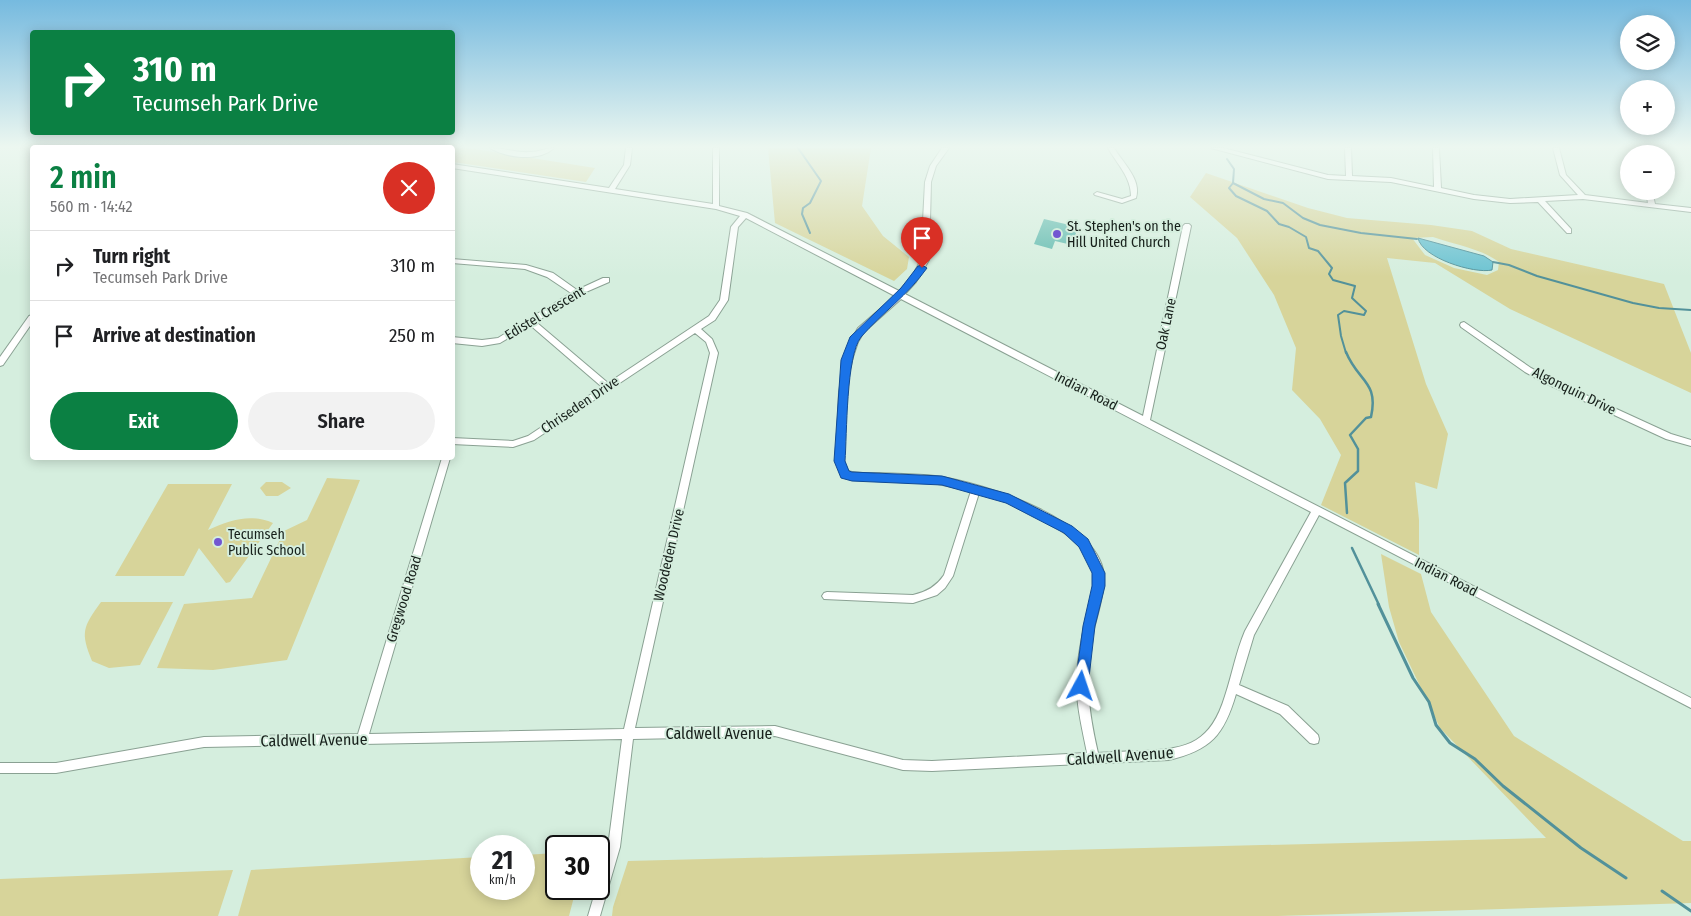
<!DOCTYPE html>
<html lang="en">
<head>
<meta charset="utf-8">
<style>
	body { margin:0; font-family:"Fira Sans Condensed",sans-serif; background:#f2f2f2; color:#202124; height:100vh; display:flex; flex-direction:column; font-size:19px; white-space:nowrap }
	* { box-sizing:border-box; margin:0 }
	p { font-size:16px; color:#757577 }
	.icon { flex:none; width:28px; height:28px; fill:none; stroke:currentColor; stroke-width:2; stroke-linecap:round; stroke-linejoin:round }
	.map { position:relative; flex:1; overflow:hidden }
	.details { position:absolute; left:30px; top:145px; width:425px; height:315px; display:flex; flex-direction:column; background:#fff; border-radius:5px; box-shadow:0 2px 12px #0003 }
	.details>* { flex:none }
	.top-card { position:absolute; left:30px; top:30px; width:425px; height:105px; border-radius:5px; box-shadow:0 2px 12px #0003; background:#0b8043; color:#fff; overflow:hidden }
	.fabs { position:absolute; left:1620px; top:15px; display:grid; gap:10px }
	.fabs a { display:grid; place-items:center; width:55px; height:55px; border-radius:50%; background:#fff; box-shadow:0 2px 12px #0003; font-size:25px }
	.speed { position:absolute; left:470px; top:835px; display:flex; gap:10px; font-size:25px; font-weight:700; text-align:center }
	.speed>* { display:grid; place-content:center; width:65px; height:65px; border-radius:50%; background:#fff; box-shadow:0 2px 12px #0003; line-height:1 }
	.speed small { font-size:12px; font-weight:400 }
	.speed .limit { border:2px solid #111; border-radius:8px; background:#fff; color:#111 }
	.pin { position:absolute; display:grid; place-items:center; width:42px; height:42px; color:#fff; margin:-51px -21px; border-radius:50% 50% 50% 0; rotate:-45deg; box-shadow:0 0 5px #0007 }
	.pin .icon { rotate:45deg }
	.me { position:absolute; width:55px; margin:-28px; rotate:5deg; stroke-linejoin:round; filter:drop-shadow(0 0 4px #0008) }
	.turn { display:flex; align-items:center; gap:18px; height:105px; padding:0 20px; font-size:22px }
	.turn .icon { width:65px; height:65px; stroke-width:2.5 }
	.turn b { display:block; font-size:35px; line-height:42px }
	.round { display:grid; place-items:center; flex:none; width:52px; height:52px; border-radius:26px; background:#f2f2f2 }
	.head { display:flex; align-items:center; justify-content:space-between; height:85px; padding:0 20px }
	h1 { font-size:30px; font-weight:600; line-height:38px; color:#0b8043 }
	.primary-button { display:flex; gap:10px; margin-top:auto; padding:10px 20px }
	.primary-button a { flex:1; height:58px; border-radius:30px; background:#0b8043; color:#fff; font-size:20px; font-weight:600; line-height:58px; text-align:center }
	.primary-button a+a { background:#f2f2f2; color:#202124 }
	ul { padding:0; list-style:none }
	li { display:flex; align-items:center; gap:15px; height:70px; padding:0 20px; border-top:1px solid #e0e0e0 }
	li div { flex:1 }
	li b { display:block; font-size:19px }
	li em { font-style:normal }
	.map>svg:first-child { display:block }
	.green { fill:#d7d49a; fill-rule:evenodd }
	.water { fill:#6bc2d1; stroke:#52919a }
	.lines { fill:none; stroke-linecap:round; stroke-linejoin:round }
	.stream-far2 { stroke:#52919a; stroke-width:2 }
	.stream-far1 { stroke:#52919a; stroke-width:2.5 }
	.stream { stroke:#52919a; stroke-width:3 }
	.building { fill:#63bbaf }
	.minor-casing { stroke:#8aa193; stroke-width:2 }
	.minor { fill:#fff; fill-rule:evenodd }
	.route { fill:#1a73e8; stroke:#114b97 }
	.poi-dot { fill:#7257d1; stroke:#d5eede; stroke-width:2 }
	.labels { text-anchor:middle; dominant-baseline:central; stroke-width:4; stroke-linejoin:round; paint-order:stroke }
	.poi-label { font-size:14px; fill:#17201b; stroke:#d5eede; text-anchor:start }
	.street-label { font-size:14px; fill:#17201b; stroke:#d5eede }
	.near-street-label { font-size:16px; fill:#17201b; stroke:#d5eede }
</style>
</head>
<body>
<div class="map">
<svg width="1691" height="916" viewBox="0 0 1691 916">
	<rect width="100%" height="100%" fill="#d5eede"/>
	<g class="green">
		<polygon points="452,148 468,148 595,168 586,182 453,162"/>
		<polygon points="768,148 871,148 862,206 883,236 909,257 907,269 894,281 775,223"/>
		<path d="M1206 173 1308 208 1347 218 1431 225 1472 231 1511 249 1664 284 1691 353V393L1510 309 1435 263 1387 258 1426 384 1448 434 1437 489 1415 482 1419 520V555L1321 505 1341 455 1320 419 1292 390 1296 348 1274 295 1237 238 1190 197ZM1433 237C1455 245 1480 248 1499 262L1498 270 1487 275 1454 268 1425 255 1412 238Z"/>
		<polygon points="327,478 360,480 287,660 213,670 157,668 184,604 252,598 284,531 307,520"/>
		<polygon points="266,482 282,482 291,488 278,496 266,496 260,488"/>
		<path d="M168 484H232L208 530C229 520 251 513 273 523L230 582 226 583 199 548 184 576H115Z"/>
		<polygon points="1381,554 1421,574 1431,612 1514,736 1683,841 1691,841 1691,903 1278,916 612,916 613,907 628,861 1546,838 1440,728 1399,642 1389,607"/>
		<path d="M101 602H173L140 665 109 668 92 661C80 632 83 627 101 602Z"/>
		<polygon points="556,853 556,889 576,889 569,916 238,916 251,870 481,857 481,889 524,889 524,855"/>
		<polygon points="233,870 218,916 0,916 0,879"/>
	</g>
	<path class="water" d="M1418 238 1484 256 1493 262 1492 270C1474 274 1422 258 1418 238Z"/>
	<g class="lines">
		<g class="stream-far2">
			<polyline points="798,148 821,181 810,203 803,208 802,214 810,233"/>
			<polyline points="1227,159 1234,169 1233,183 1264,199 1283,203 1303,218 1320,225 1361,233 1417,239"/>
			<polyline points="1233,183 1229,188 1236,196 1267,211 1279,224 1289,227 1306,237 1309,248 1318,251 1332,268 1329,274 1333,280 1355,286 1352,298 1366,311 1364,315 1344,311 1338,315 1341,336 1346,353"/>
			<polyline points="1493,262 1509,265 1537,276 1633,303 1659,308 1691,310"/>
		</g>
		<g class="stream-far1">
			<path d="M1346 352C1358 382 1379 381 1371 417L1366 418 1350 435 1358 449V471L1345 483 1347 513"/>
			<polyline points="1352,548 1379,605"/>
		</g>
		<g class="stream">
			<polyline points="1378,604 1413,678 1429,702 1436,725 1450,743 1475,759 1503,786 1581,848 1626,878"/>
			<polyline points="1662,891 1691,911"/>
		</g>
	</g>
	<polygon class="building" points="1044,219 1078,227 1072,245 1055,241 1052,249 1034,244"/>
	<g class="lines">
		<defs>
			<g id="minor">
				<path d="M490 148C504 148 517 153 530 152 539 152 546 148 554 148 539 162 506 158 490 148Z"/>
				<path d="M626 148H632L630 165 615 189 713 204V148H719V206L747 213 899 291 911 278 921 260 925 182 930 166 942 148H949L936 166 931 182 929 260 916 282 905 294 1143 416 1183 226 1185 224H1189L1191 226 1150 420 1691 698V708L1319 515 1254 635 1239 685 1288 706 1318 735 1319 739 1318 743 1314 744 1310 743 1280 714 1236 694C1224 735 1211 750 1169 760L932 771 903 770 775 736 633 739 620 847 600 916H588L596 889H599V879L608 847 622 739 204 747 56 773H0V763H56L204 737 358 734 442 458H450L369 734 624 729 710 353 706 342 695 333 534 440 513 447 452 444V438L513 441 528 436 602 387 530 325 500 343 482 346 452 343V337L482 340 498 338 571 293 547 277 525 269 452 263V259L526 265 553 273 577 290 603 278H609V282L579 295 536 322 608 383 709 316 720 300 731 227 740 216 716 209 452 168V164L609 188 624 165ZM746 218 895 296 858 328 850 342 845 357 839 392 836 461 842 477 852 480 933 483 971 491 944 575C936 587 926 592 913 595L827 592 824 593 822 596 824 599 913 603 937 595 945 588 953 576 979 493C1014 503 1096 536 1094 580 1094 593 1089 605 1086 618 1082 636 1078 655 1077 674 1075 701 1082 727 1087 753L932 761 903 760 775 726 635 728 718 353 712 339 701 329 715 320 728 300 738 227ZM901 299 1311 512 1245 631C1236 652 1232 675 1225 696 1211 742 1189 749 1144 751 1129 751 1114 752 1098 753 1088 709 1085 682 1092 637 1096 619 1103 600 1104 581 1107 521 982 482 935 476 916 474 897 474 879 473 869 473 858 474 848 471L844 461 846 411 849 374 853 357 858 342 864 332Z"/>
				<path d="M1108 148H1114C1123 163 1142 180 1136 198L1122 203 1095 195 1094 194 1097 192 1122 199 1131 196C1131 177 1117 164 1108 148Z"/>
				<polygon points="1211,148 1223,148 1328,175 1346,176 1345,148 1351,148 1352,176 1391,178 1434,187 1433,148 1439,148 1441,188 1474,195 1510,199 1578,195 1560,175 1553,148 1559,148 1566,175 1585,195 1648,203 1646,191 1652,191 1655,204 1691,208 1691,212 1583,199 1545,201 1571,229 1571,233 1567,233 1538,202 1510,203 1474,199 1391,182 1328,179"/>
				<polygon points="1635,148 1641,148 1642,154 1636,154"/>
				<polygon points="32,315 32,323 3,365 0,366 0,357 29,316"/>
				<polygon points="1464,322 1531,368 1551,379 1671,434 1691,440 1691,446 1666,439 1545,383 1525,372 1461,327 1460,325 1461,323"/>
			</g>
		</defs>
		<use href="#minor" class="minor-casing"/>
		<use href="#minor" class="minor"/>
	</g>
	<linearGradient id="sky" x2="0" y2="1"><stop stop-color="#76badf"/><stop offset="0.53" stop-color="#ecf7f0"/><stop offset="1" stop-color="#ecf7f0" stop-opacity="0"/></linearGradient>
	<rect width="1691" height="277" fill="url(#sky)"/>
	<path class="route" d="M922 265 927 268C908 295 882 313 861 337 846 356 847 435 845 461L849 471 852 472 942 476 1009 494 1072 526 1088 539 1105 573V586L1095 626 1088 686 1086 690 1081 692 1077 690 1075 686 1083 626 1092 586V573L1079 547 1064 533 1006 503 942 485 852 481 841 478 834 461 841 360 850 337 901 288 918 266Z"/>
	<g class="poi-dot">
		<circle cx="1057" cy="234" r="5"/>
		<circle cx="218" cy="542" r="5"/>
	</g>
	<g class="labels">
		<g class="poi-label">
			<text x="1067" y="226">St. Stephen's on the<tspan x="1067" dy="16">Hill United Church</tspan></text>
			<text x="228" y="534">Tecumseh<tspan x="228" dy="16">Public School</tspan></text>
		</g>
		<g class="street-label">
			<text transform="translate(545 313) rotate(-31)">Edistel Crescent</text>
			<text transform="translate(1166 324) rotate(-78)">Oak Lane</text>
			<text transform="translate(1086 391) rotate(27)">Indian Road</text>
			<text transform="translate(1574 391) rotate(26)">Algonquin Drive</text>
			<text transform="translate(580 405) rotate(-34)">Chriseden Drive</text>
			<text transform="translate(669 555) rotate(-77)">Woodeden Drive</text>
			<text transform="translate(1446 577) rotate(27)">Indian Road</text>
			<text transform="translate(404 599) rotate(-73)">Gregwood Road</text>
		</g>
		<g class="near-street-label">
			<text x="719" y="733">Caldwell Avenue</text>
			<text transform="translate(314 740) rotate(-1)">Caldwell Avenue</text>
			<text transform="translate(1120 756) rotate(-4)">Caldwell Avenue</text>
		</g>
	</g>
</svg>
<div class="fabs">
<a><svg class="icon" aria-label="layers" viewBox="0 0 24 24"><path d="M12 4l9 5-9 5-9-5zM3 14l9 5 9-5"/></svg></a>
<a>+</a>
<a>−</a>
</div>
<div class="speed"><div>21<small>km/h</small></div><div class="limit">30</div></div>
<div class="pin" style="left:922px;top:268px;background:#d93025"><svg class="icon" aria-label="arrive" viewBox="0 0 24 24"><path d="M6 21V4h12l-3 4 3 4H6"/></svg></div>
<svg class="me" style="left:1081px;top:686px" viewBox="-20 -20 40 40"><path d="M0-17L14 15 0 8-14 15z" fill="#1a73e8" stroke="#fff" stroke-width="4"/></svg>
<div class="top-card">
<div class="turn"><svg class="icon" aria-label="right" viewBox="0 0 24 24"><path d="M7 20v-9h11M14 6l5 5-5 5"/></svg><div><b>310 m</b>Tecumseh Park Drive</div></div>
</div>
<section class="details">
<div class="head"><div><h1>2 min</h1><p>560 m · 14:42</p></div><a class="round" style="background:#d93025;color:#fff"><svg class="icon" aria-label="close" viewBox="0 0 24 24"><path d="M6 6l12 12M18 6L6 18"/></svg></a></div>
<ul>
<li><svg class="icon" aria-label="right" viewBox="0 0 24 24"><path d="M7 20v-9h11M14 6l5 5-5 5"/></svg><div><b>Turn right</b><p>Tecumseh Park Drive</p></div><em>310 m</em></li>
<li><svg class="icon" aria-label="arrive" viewBox="0 0 24 24"><path d="M6 21V4h12l-3 4 3 4H6"/></svg><div><b>Arrive at destination</b></div><em>250 m</em></li>
</ul>
<div class="primary-button"><a>Exit</a><a>Share</a></div>
</section>
</div>
</body>
</html>
